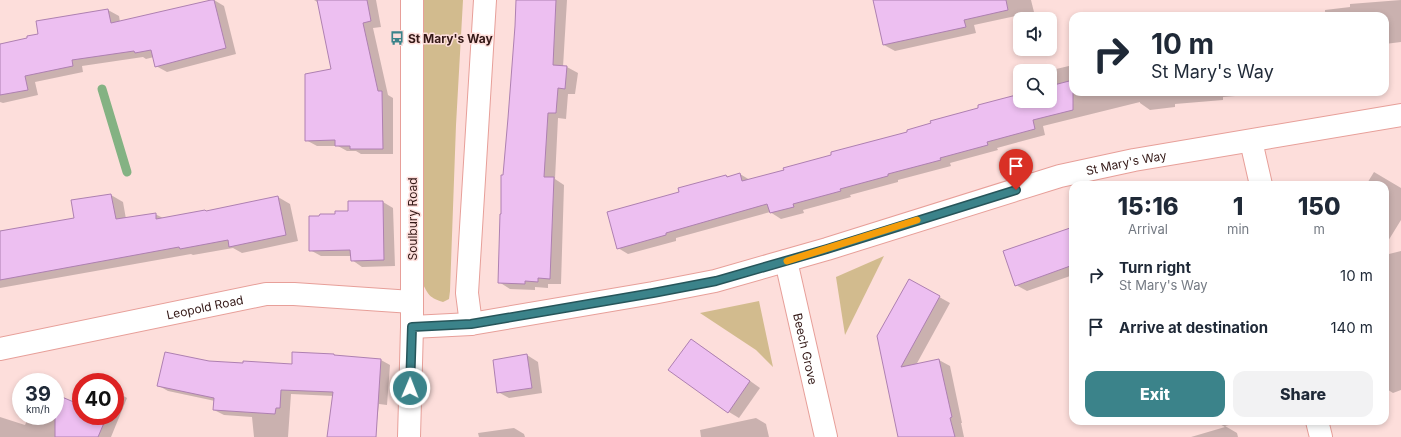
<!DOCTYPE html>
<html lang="en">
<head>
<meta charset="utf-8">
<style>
	body { margin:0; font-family:Inter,sans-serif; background:#f2f2f3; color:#1f2937; height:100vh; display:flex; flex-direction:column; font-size:15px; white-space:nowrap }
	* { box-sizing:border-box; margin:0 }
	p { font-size:13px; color:#747a83 }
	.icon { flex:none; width:22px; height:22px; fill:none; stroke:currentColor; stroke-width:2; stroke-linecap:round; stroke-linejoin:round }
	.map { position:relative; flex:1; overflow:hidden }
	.details { position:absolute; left:1069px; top:181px; width:320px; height:244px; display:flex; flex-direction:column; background:#fff; border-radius:12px; box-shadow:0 2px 6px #0003 }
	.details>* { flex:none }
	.guide { position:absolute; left:1069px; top:12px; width:320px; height:84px; border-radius:12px; box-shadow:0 2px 6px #0003; background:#fff; color:#1f2937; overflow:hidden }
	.fabs { position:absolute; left:1013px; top:12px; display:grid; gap:8px }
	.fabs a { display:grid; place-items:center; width:44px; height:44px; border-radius:8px; background:#fff; box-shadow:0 2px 6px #0003; font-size:20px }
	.speed { position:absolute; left:12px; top:373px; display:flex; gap:8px; font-size:20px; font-weight:700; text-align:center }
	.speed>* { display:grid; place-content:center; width:52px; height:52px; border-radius:50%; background:#fff; box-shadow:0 2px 6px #0003; line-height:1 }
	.speed small { font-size:10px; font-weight:400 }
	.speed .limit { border:6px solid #d22; background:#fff; color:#111 }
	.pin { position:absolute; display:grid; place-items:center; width:34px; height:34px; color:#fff; margin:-41px -17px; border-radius:50% 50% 50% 0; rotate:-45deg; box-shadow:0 0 4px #0007 }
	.pin .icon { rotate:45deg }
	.me { position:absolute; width:44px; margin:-22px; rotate:1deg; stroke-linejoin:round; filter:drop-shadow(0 0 3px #0008) }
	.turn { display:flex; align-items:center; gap:14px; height:84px; padding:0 16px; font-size:18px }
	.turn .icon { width:52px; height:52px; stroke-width:2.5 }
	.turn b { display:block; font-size:28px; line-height:34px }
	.eta { display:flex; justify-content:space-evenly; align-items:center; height:68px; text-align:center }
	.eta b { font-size:24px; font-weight:800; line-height:28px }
	.action { display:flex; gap:8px; margin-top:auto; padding:8px 16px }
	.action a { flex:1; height:46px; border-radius:12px; background:#3b838a; color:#fff; font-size:16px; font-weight:800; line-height:46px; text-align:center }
	.action a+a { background:#f2f2f3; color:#1f2937 }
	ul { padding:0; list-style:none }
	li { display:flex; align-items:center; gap:12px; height:52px; padding:0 16px }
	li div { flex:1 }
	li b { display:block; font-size:15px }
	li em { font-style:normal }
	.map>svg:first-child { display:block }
	.green { fill:#d2bb8e }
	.shadow { fill:#0003 }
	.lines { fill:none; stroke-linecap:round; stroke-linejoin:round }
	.stream { stroke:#84b283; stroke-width:9 }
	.building { fill:#edbff1; stroke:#ae80b1 }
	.street-casing { stroke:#e79f99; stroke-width:24 }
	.secondary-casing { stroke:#e79f99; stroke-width:24 }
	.street { stroke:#fff; stroke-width:22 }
	.secondary { stroke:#fff; stroke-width:22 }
	.route-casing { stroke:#26555a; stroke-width:10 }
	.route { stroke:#3b838a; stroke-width:7 }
	.slow { stroke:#f59e0b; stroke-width:7 }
	.labels { text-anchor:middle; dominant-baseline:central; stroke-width:3; stroke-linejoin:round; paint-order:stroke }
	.poi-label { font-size:12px; font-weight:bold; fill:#341917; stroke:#fddedb; text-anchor:start }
	.street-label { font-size:12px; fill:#341917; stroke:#fddedb }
</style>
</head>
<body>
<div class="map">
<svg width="1401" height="437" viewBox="0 0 1401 437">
	<rect width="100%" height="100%" fill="#fddedb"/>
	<g class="green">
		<path d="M423 0H463L456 125 450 291 449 299 443 302C430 298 428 295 422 282Z"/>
		<polygon points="884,256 845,335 836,277"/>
		<polygon points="759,301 773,367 756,350 700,313"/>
	</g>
	<g class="shadow">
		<polygon points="214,0 224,6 236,54 167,72 156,66 154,57 146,59 143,57 82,66 83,72 35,82 38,95 3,103 0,102 0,44 28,39 108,10 119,16 120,22"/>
		<polygon points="314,0 376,0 381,27 373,28 388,95 393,98 393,154 361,154 356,151 347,151 338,146 317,146 306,140 332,70 319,3"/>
		<polygon points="518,0 567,0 563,67 567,67 578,73 575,94 568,94 566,119 558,118 555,179 564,185 561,284 548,284 548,288 535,287 535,290 510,289 499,282 504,176"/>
		<polygon points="874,0 1031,0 1034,12 974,25 976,33 895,51 884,45"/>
		<polygon points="1401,0 1401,42 1385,44 1385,16 1325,16 1325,10 1350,7 1350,4"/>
		<polygon points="1073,65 1073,92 1273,93 1223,97 1223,100 1175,104 1175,107 1150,110 1140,103 1140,102 1043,126 1045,135 997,148 998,150 950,163 951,166 898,180 898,182 850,195 851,197 803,210 804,213 781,219 770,212 676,238 676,241 628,254 618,248 681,193 726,176 729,177 740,174 750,180 908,133 1020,95 1020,101 1050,101 1050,87 1056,86 1052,70"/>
		<polygon points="1374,172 1401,188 1401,220 1385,246 1385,185 1366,185"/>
		<polygon points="111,195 123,202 126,219 155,214 163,218 207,212 278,197 290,204 298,241 242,253 233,248 193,255 191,254 0,288 0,231 76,219"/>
		<polygon points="383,202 393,208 395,266 362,267 352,260 351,256 321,256 310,250 336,215"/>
		<polygon points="1073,232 1073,275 1027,291 1016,285"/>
		<polygon points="1401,251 1401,390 1393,393 1385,388 1385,255"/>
		<polygon points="909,280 950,303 916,365 939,360 950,366 962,423 961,423 964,437 900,437 878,336"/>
		<polygon points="701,346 760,388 739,418 729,412 670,370"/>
		<polygon points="527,355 538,362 542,393 509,398 498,392"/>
		<polygon points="381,360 390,365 387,405 379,404 375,437 328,437 334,396 291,394 288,437 254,437 252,417 224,415 214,410 215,401 168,391 159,386 209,362 293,365"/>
		<polygon points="115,391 127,398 111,437 0,437 0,417 25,425 29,416 55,416 55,398 76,404 81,393 81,416 115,416"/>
		<polygon points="756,418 766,424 769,437 701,437 700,430"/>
		<polygon points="1214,421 1245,421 1225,426 1237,433 1238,437 1191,437 1225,427"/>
		<polygon points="514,428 524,434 525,437 479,437 478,433"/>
	</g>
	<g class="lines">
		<polyline class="stream" points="102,89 127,172"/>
	</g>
	<g class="building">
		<polygon points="211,0 214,0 226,48 155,67 151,50 135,53 134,51 72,60 73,66 25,76 28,90 0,95 0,44 27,38 27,36 38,34 36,21 108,9 111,23"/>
		<polygon points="317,0 367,0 371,21 363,23 378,91 382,91 383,149 350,149 350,146 335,146 335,140 305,141 305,74 331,69"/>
		<polygon points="516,0 556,0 553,65 567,66 565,89 558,88 556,113 548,113 544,177 554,177 550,279 538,278 538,282 525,281 525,284 498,283 500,214 501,214 501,175 503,175 508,118 515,26"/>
		<polygon points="873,0 1006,0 1008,10 964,20 966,27 883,45"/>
		<polygon points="1073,80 1073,110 1033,120 1035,129 987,142 988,145 940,158 941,160 888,174 888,176 840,189 841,191 793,204 794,207 770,213 767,204 666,233 666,235 617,249 607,212 679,192 678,188 726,175 727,177 740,173 742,181 784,170 783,168 831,155 831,152 907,132 907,130 931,123 930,121 978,108 978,105 1020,94 1020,101 1050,101 1050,86"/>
		<polygon points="111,194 116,219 156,213 156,219 205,210 206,211 278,196 286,235 229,247 228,240 180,249 179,247 0,280 0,231 74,218 71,200"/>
		<polygon points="348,201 383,201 384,260 351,261 350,250 309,251 309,216 319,216 320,214 335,214 335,211 348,211"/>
		<polygon points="1073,227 1073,265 1015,286 1003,251"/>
		<polygon points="909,279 940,296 901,367 939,359 952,417 950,418 955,437 898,437 877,336"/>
		<polygon points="691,339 750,381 728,413 668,370"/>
		<polygon points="165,352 209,361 243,363 243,361 292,364 292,352 334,354 334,355 381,359 376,437 327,437 333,392 281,390 280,408 276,408 275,414 213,410 214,398 157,386"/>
		<polygon points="527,354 532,388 497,393 493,360"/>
		<polygon points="81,391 81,416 107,416 98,437 55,437 55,394 76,403"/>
	</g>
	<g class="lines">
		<defs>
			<g id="street">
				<polyline points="1251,141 1261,185"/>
				<path id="s1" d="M786 261 826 437"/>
				<polyline points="471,324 467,293 485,0"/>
				<path id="s2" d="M412 327 471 324 653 293 715 281 827 249 1060 176 1134 160 1401 115"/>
				<path id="s3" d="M0 349 266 294H294L412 302"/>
				<polyline points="1317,421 1321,437"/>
			</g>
			<polyline id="secondary" points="409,437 412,327 412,0"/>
		</defs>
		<use href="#street" class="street-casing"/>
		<use href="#secondary" class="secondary-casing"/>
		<use href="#street" class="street"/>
		<use href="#secondary" class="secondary"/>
	</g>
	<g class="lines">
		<defs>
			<polyline id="route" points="410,388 412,327 471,324 653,293 716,281 827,249 1016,190"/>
		</defs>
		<use href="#route" class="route-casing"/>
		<use href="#route" class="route"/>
		<polyline class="slow" points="787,261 917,220"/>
	</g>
	<defs>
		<symbol id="bus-bare" viewBox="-9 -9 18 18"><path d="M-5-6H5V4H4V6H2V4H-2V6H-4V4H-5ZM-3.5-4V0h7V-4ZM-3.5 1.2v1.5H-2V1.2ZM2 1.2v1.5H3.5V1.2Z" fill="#3b838a" stroke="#fddedb" stroke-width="2.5" paint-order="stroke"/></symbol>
	</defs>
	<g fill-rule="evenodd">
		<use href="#bus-bare" x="387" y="28" width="20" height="20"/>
	</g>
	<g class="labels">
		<g class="poi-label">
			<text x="408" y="38">St Mary's Way</text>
		</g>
		<g class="street-label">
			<text stroke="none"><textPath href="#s2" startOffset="735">St Mary's Way</textPath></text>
			<text transform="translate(412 219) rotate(-90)">Soulbury Road</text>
			<text stroke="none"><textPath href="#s3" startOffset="209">Leopold Road</textPath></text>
			<text stroke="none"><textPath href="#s1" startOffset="90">Beech Grove</textPath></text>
		</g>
	</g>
</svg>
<div class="fabs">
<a><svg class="icon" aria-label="sound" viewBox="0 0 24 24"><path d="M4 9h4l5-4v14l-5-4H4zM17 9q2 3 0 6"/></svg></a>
<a><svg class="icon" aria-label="search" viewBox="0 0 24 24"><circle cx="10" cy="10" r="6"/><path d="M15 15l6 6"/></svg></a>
</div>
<div class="speed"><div>39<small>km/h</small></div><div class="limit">40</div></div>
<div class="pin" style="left:1016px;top:190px;background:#d93025"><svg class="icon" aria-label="arrive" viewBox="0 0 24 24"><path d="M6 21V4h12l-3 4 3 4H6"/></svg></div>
<svg class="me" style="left:410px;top:388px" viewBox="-20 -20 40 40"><circle r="17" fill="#3b838a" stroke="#fff" stroke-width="3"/><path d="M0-11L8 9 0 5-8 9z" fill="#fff"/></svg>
<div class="guide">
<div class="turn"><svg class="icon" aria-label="right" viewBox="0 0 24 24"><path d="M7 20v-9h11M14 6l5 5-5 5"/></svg><div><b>10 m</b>St Mary's Way</div></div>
</div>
<section class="details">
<div class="eta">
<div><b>15:16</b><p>Arrival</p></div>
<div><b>1</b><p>min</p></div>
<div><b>150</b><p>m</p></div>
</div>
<ul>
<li><svg class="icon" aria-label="right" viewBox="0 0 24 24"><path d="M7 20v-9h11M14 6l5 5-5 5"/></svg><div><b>Turn right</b><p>St Mary's Way</p></div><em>10 m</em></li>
<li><svg class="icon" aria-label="arrive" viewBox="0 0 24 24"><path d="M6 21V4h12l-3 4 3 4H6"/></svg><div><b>Arrive at destination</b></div><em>140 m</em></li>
</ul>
<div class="action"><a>Exit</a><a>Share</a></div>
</section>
</div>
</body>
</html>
